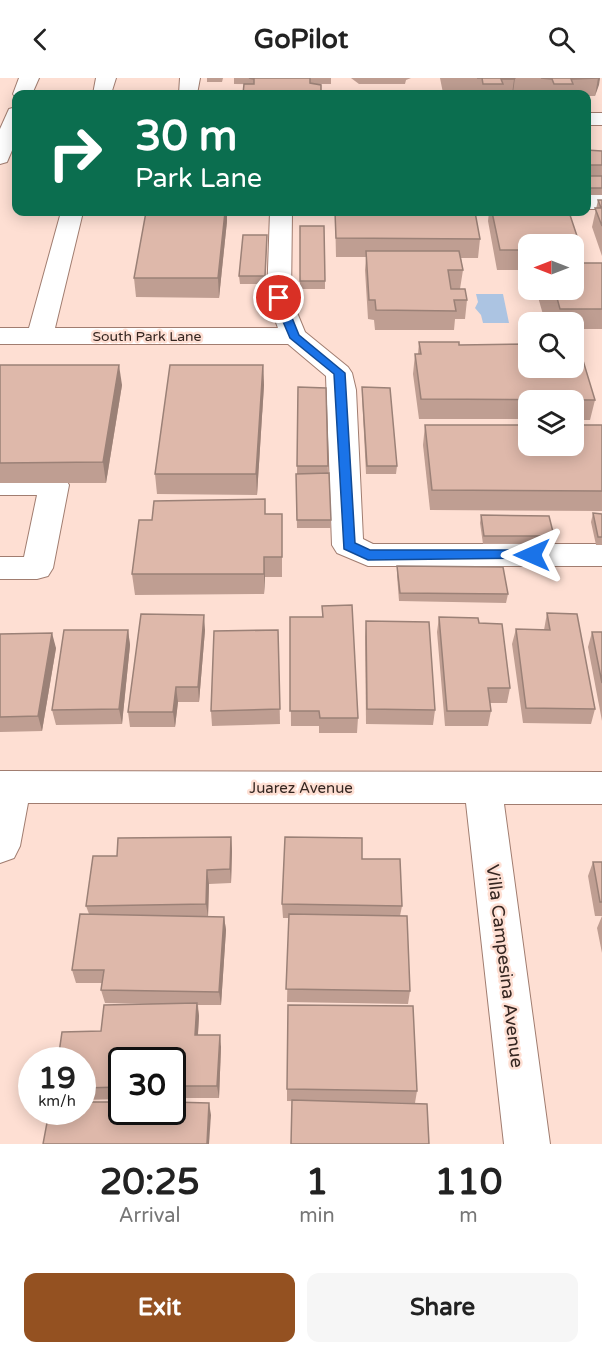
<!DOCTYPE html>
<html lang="en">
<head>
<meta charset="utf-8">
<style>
	body { margin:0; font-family:"Varela Round",sans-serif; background:#f6f6f6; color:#222; height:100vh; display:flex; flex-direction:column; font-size:22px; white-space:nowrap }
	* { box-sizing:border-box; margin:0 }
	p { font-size:20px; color:#767676 }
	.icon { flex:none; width:33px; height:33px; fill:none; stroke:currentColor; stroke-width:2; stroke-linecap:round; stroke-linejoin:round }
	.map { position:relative; height:1066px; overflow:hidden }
	.sheet { display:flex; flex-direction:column; background:#fff; flex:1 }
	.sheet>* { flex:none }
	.hud { position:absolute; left:12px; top:12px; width:579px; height:126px; border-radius:12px; box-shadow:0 3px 15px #0003; background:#0b6e4f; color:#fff; overflow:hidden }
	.needle { width:39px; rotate:270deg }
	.fabs { position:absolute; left:518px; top:156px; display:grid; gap:12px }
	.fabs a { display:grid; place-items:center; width:66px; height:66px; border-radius:12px; background:#fff; box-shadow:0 3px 15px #0003; font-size:30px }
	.speed { position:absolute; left:18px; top:969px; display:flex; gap:12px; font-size:30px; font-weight:700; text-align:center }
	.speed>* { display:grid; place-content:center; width:78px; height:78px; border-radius:50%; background:#fff; box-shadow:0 3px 15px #0003; line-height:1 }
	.speed small { font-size:15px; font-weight:400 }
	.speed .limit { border:3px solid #111; border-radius:9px; background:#fff; color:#111 }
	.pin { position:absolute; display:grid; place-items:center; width:51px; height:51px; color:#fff; margin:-26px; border:3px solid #fff; border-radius:50%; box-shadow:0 2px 6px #0007 }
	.me { position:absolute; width:66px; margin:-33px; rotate:270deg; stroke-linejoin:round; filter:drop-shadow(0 0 4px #0008) }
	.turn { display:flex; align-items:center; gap:21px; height:126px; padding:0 24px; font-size:27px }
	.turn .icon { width:78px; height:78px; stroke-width:2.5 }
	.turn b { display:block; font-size:42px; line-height:51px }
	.eta { display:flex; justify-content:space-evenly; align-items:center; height:102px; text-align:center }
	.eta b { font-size:36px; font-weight:800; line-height:42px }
	.cta { display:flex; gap:12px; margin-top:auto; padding:12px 24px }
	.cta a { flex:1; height:69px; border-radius:12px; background:#945121; color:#fff; font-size:24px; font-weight:800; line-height:69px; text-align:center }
	.cta a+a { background:#f6f6f6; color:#222 }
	header { display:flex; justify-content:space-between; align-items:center; height:78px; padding:0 24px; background:#fff; font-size:27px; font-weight:800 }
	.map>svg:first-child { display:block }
	.water { fill:#acc4e2 }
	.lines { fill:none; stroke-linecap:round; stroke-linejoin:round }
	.minor-casing { stroke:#a17d70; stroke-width:2 }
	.minor { fill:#fff; fill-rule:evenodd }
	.wall { fill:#bf9e92 }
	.shaded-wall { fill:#9b8177 }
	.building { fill:#deb8aa; stroke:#9b8177; stroke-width:1.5 }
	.route { fill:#1a73e8; stroke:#114b97; stroke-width:1.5 }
	.labels { text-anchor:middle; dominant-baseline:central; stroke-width:5; stroke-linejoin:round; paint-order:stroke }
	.far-street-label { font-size:14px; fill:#352621; stroke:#fedfd3 }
	.street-label { font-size:15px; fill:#352621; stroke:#fedfd3 }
	.near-street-label { font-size:18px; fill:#352621; stroke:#fedfd3 }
</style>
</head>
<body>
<header><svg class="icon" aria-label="back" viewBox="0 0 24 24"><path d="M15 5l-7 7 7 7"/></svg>GoPilot<svg class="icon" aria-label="search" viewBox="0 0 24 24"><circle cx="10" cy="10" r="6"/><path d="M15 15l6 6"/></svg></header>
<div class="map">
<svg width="602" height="1066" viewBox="0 0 602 1066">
	<rect width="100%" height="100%" fill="#fedfd3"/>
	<polygon class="water" points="476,216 503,216 509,245 483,245 481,237 475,230 478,224"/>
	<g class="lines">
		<defs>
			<g id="minor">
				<polygon points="19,0 39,0 32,16 16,16 16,20 13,16"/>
				<polygon points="96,0 116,0 111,16 93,16"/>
				<polygon points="180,0 200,0 197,16 179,16"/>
				<polygon points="16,29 16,63 7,84 0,86 0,51 9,31"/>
				<rect x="586" y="35" width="16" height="12"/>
				<rect x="586" y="117" width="16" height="14"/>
				<polygon points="61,134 83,134 55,250 278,250 267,220 270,134 292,134 291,220 305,254 348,289 352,295 356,312 363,461 373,466 602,466 602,488 368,488 337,475 332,467 326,298 288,266 0,266 0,250 29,250"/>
				<polygon points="0,397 54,397 65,400 69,407 53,490 48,498 37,501 0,501 0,479 24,479 37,417 0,417"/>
				<polygon points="0,693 602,694 602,726 504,726 550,1066 504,1066 466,725 28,725 20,768 14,780 0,785"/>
			</g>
		</defs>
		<use href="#minor" class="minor-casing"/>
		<use href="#minor" class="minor"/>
	</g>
	<g class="wall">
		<polygon points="207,0 223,0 222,4 207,4"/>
		<polygon points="234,0 331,0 331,6 319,6 319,7 234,6"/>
		<polygon points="351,0 411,0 406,2 405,6 359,6"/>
		<polygon points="440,0 600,0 595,18 586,18 586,16 527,16 513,15 513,16 464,16 443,15"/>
		<polygon points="586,72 602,73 602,117 586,117"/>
		<polygon points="598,122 602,122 602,178 592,149"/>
		<polygon points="335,134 475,134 480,161 478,180 461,180 463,192 460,211 467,222 465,241 455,241 454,252 375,252 374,242 368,241 365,192 366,179 336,179"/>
		<polygon points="489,134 569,134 580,167 576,185 602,185 602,251 573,251 573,244 555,244 553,240 544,240 536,212 573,212 573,166 528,166 528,192 497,192 488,143"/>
		<polygon points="227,143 219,220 136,219 134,200"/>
		<polygon points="300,148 325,203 325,211 300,211"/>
		<polygon points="267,157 265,206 240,206 239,198"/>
		<polygon points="419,264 459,267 595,322 590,342 573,342 573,322 528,322 528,341 419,341 413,296 415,276 418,276"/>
		<polygon points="0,287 122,307 106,405 0,405"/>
		<polygon points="263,287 264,307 257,417 157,416 155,396"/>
		<polygon points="298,309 326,310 328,395 331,450 297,450 296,396 297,396"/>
		<polygon points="362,309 397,388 396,396 366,396 362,317"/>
		<polygon points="425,347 602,349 602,433 430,432 423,367"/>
		<polygon points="593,435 602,436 602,467 596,467 591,444"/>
		<polygon points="266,436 282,436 282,499 265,499 264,516 135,517 132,496"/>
		<polygon points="481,437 554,458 552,466 483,466 480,445"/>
		<polygon points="397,488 508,516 506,525 399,523 397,497"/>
		<polygon points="322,528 358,640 357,655 319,655 319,648 291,648 290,539 322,539"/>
		<polygon points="547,535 595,631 591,646 523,645 512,566 516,551 544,552"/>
		<polygon points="439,539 479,545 510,610 507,625 490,625 491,633 488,648 445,648 437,554"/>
		<polygon points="366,543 435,632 433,647 366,646 365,559"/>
		<polygon points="128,552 130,567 122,646 56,647 52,632"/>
		<polygon points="205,552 199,624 178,624 175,649 130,649 128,634"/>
		<polygon points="278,552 280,646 212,648 211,633"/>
		<polygon points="592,554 602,554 602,643 588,569"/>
		<polygon points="0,556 56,570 42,653 0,654"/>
		<polygon points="231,759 232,773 231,805 209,806 208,839 224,839 226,852 221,927 198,927 199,938 198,957 221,969 219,1020 172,1020 172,982 122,982 122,1021 82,1022 82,982 101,953 155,926 105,925 101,912 102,905 76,905 72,892 89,836 86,828 117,778"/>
		<polygon points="362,781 402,828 400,838 410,913 408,926 287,924 289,840 283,840 282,826"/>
		<polygon points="593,784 602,784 602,875 597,850 602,838 595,838 588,798"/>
		<polygon points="287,1011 417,1013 415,1025 287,1023"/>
	</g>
	<g class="shaded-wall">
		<polygon points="515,0 513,15 512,16 514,1"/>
		<polygon points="598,0 600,0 599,7 595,18"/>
		<polygon points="225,134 227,134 227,143 219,220 218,200"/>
		<polygon points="119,287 122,307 106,405 103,384"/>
		<polygon points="263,287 264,307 257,417 256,396"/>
		<polygon points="264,479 265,499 264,516"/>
		<polygon points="204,537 205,552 199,624 198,609"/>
		<polygon points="128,552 130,567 122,646 119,631"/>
		<polygon points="52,555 56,570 42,653 38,638"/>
		<polygon points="176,609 178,624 175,649 173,634"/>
		<polygon points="231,759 232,773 231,805 230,791"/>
		<polygon points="207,792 209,806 208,839 206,826"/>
		<polygon points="224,839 226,852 221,927 219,914"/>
		<polygon points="197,925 199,938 197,969 195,957"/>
		<polygon points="220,957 221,969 219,1020 217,1008"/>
		<polygon points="209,1025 211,1037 209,1066 207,1066"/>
	</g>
	<g class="building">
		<polygon points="249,0 310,0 310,5 321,7 321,16 243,16 244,6 254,6 254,1"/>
		<polygon points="477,0 515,0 514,1 501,1 503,6 483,6 482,0"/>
		<polygon points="541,0 598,0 571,1 573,6 554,6 552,1"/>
		<polygon points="586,72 602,73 602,87 586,87"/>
		<rect x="586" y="98" width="16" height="12"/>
		<polygon points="598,122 602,122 602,148 595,130 601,130"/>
		<polygon points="146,134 225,134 218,200 134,200"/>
		<polygon points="335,134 475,134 480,161 336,160"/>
		<polygon points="492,134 569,134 580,167 528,166 528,172 500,172"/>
		<polygon points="300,148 324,148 325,203 300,203"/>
		<polygon points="243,157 267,157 265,198 239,198"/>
		<polygon points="366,173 459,173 463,192 448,192 451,211 465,211 467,222 454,222 456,233 376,232 375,222 369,222"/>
		<polygon points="573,185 602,185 602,231 560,231 557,220 548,220 545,212 573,212"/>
		<polygon points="419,264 459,264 459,267 528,266 528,290 573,290 573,266 578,266 595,322 421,321 415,276 421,276"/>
		<polygon points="0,287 119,287 103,384 0,385"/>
		<polygon points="170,287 263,287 256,396 155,396"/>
		<polygon points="298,309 326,310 328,388 297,388"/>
		<polygon points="362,309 390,310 397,388 367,388"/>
		<polygon points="425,347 528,347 528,368 573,368 573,347 602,347 602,413 432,412"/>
		<polygon points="329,395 331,442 297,442 296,396"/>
		<polygon points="265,421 265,436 282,436 282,479 264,479 264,496 132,496 139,442 152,442 154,423"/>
		<polygon points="593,435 602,436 602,459 598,459"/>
		<polygon points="481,437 549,438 554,458 484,458"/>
		<polygon points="397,488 503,489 508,516 400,515"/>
		<polygon points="352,527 358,640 320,640 319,633 290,633 290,539 323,539 322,528"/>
		<polygon points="547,535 577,536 595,631 526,630 516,551 550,552"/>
		<polygon points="141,536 204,537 198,609 176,609 173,634 128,634"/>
		<polygon points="439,539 478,540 479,545 502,546 510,610 488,610 491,633 447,633"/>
		<polygon points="366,543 429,544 435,632 367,631"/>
		<polygon points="64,552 128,552 119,631 52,632"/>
		<polygon points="278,552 280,631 211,633 214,553"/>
		<polygon points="592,554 602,554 602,605"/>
		<polygon points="52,555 38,638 0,639 0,556"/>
		<polygon points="231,759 230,791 207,792 206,826 86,828 93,778 117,778 118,760"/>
		<polygon points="285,759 362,760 362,781 400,781 402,828 282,826"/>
		<polygon points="593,784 602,784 602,824 600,824"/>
		<polygon points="80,836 224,839 219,914 101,912 104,892 72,892"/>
		<polygon points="289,836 407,838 410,913 286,911"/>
		<polygon points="197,925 195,957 220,957 217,1008 172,1008 172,982 122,982 122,1009 82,1010 82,982 58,982 62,954 101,953 104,927"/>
		<polygon points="288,927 413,928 417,1013 287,1011"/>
		<polygon points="292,1022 427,1026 429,1066 291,1066"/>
		<polygon points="82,1024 122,1024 122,1034 172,1034 172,1024 209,1025 207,1066 43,1066 49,1034 82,1034"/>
	</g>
	<polygon class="route" points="279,217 284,220 299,257 345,295 355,465 370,472 532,472 537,474 538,477 537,480 368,482 344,471 334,296 290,260 273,220"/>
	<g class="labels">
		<g class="far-street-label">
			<text x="147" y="258">South Park Lane</text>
		</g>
		<g class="street-label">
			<text x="301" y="710">Juarez Avenue</text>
		</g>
		<g class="near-street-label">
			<text transform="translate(505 888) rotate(83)">Villa Campesina Avenue</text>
		</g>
	</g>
</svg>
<div class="fabs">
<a><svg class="needle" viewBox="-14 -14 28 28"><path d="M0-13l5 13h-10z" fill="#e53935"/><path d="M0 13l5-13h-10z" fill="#767676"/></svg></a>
<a><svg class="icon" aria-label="search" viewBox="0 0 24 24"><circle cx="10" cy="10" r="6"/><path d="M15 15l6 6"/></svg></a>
<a><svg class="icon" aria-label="layers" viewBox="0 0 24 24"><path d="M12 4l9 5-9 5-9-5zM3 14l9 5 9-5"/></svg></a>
</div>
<div class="speed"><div>19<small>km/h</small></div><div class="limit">30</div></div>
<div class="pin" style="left:279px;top:220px;background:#d93025"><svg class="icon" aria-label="arrive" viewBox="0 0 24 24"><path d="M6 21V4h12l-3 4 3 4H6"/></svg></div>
<svg class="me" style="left:532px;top:477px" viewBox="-20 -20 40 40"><path d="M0-17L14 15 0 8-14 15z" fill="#1a73e8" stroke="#fff" stroke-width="4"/></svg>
<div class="hud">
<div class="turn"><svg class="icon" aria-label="right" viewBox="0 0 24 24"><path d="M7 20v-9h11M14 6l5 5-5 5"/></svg><div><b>30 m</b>Park Lane</div></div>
</div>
</div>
<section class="sheet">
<div class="eta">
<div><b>20:25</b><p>Arrival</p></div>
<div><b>1</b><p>min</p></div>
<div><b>110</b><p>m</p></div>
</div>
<div class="cta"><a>Exit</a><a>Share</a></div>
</section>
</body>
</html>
